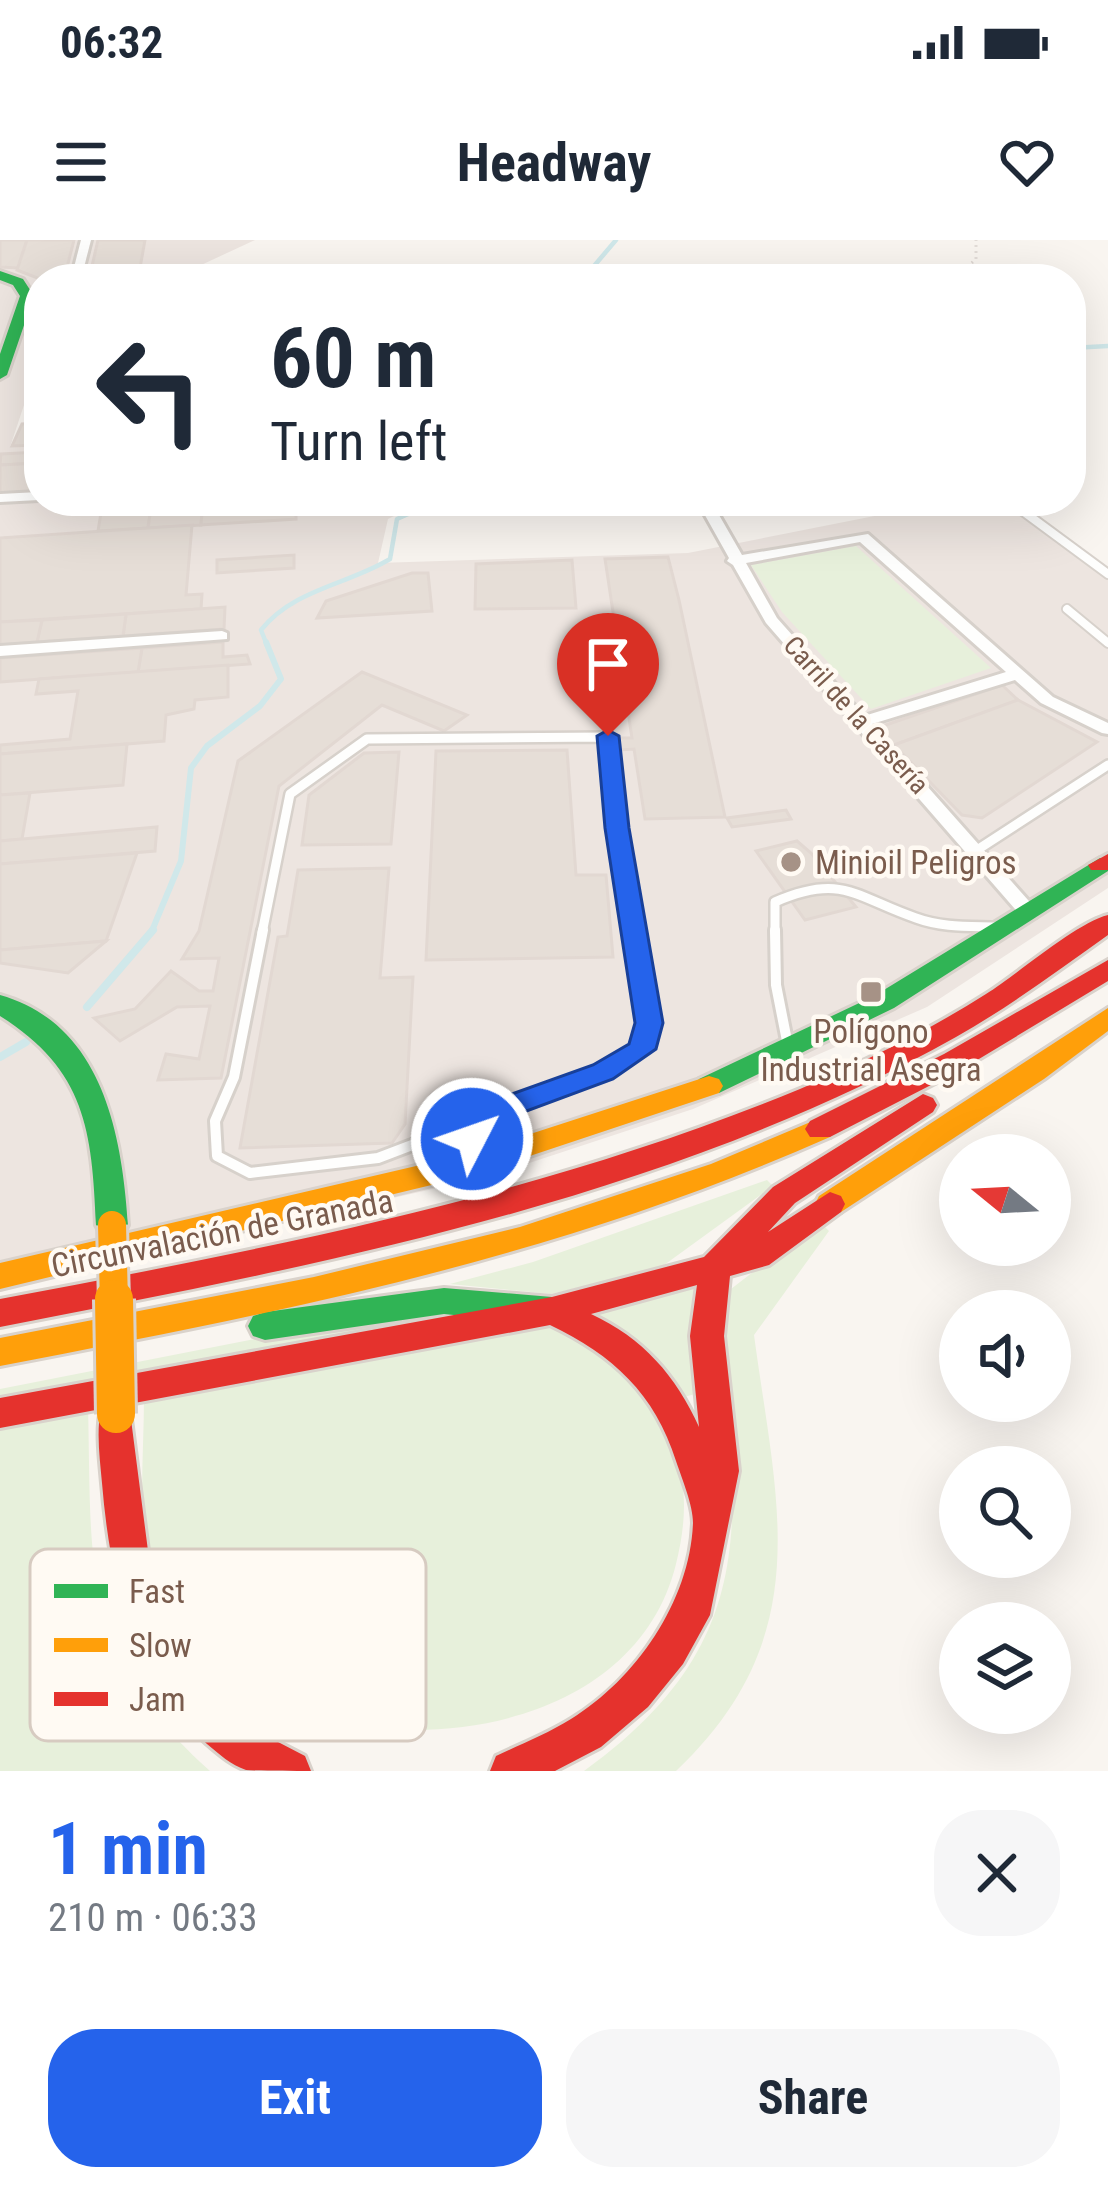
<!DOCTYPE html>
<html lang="en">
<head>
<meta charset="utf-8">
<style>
	body { margin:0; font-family:"Roboto Condensed",sans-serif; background:#f6f6f7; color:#1f2937; height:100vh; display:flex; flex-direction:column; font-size:45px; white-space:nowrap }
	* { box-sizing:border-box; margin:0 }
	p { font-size:39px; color:#747a83 }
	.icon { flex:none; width:66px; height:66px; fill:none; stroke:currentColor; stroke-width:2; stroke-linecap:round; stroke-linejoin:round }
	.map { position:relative; height:1531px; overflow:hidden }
	.side { display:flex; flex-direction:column; background:#fff; flex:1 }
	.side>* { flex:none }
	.top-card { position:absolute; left:24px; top:24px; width:1062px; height:252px; border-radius:48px; box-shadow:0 12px 48px #0002; background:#fff; color:#1f2937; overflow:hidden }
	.needle { width:78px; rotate:288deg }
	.fabs { position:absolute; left:939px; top:894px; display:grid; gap:24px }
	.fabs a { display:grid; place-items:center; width:132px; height:132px; border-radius:50%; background:#fff; box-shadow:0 12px 48px #0002; font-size:60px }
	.pin { position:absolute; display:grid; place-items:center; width:102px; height:102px; color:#fff; margin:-123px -51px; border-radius:50% 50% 50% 0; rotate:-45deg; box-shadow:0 0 12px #0007 }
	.pin .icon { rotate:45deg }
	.me { position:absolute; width:132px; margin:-66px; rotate:49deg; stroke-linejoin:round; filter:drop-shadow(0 0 9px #0008) }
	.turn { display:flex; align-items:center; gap:42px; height:252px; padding:0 48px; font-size:54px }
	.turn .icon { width:156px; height:156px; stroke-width:2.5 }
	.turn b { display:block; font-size:84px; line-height:102px }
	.round { display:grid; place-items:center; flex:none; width:126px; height:126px; border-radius:48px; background:#f6f6f7 }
	.headline { display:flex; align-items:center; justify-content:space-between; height:204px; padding:0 48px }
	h1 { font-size:72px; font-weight:700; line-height:90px; color:#2563eb }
	.action { display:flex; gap:24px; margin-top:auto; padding:24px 48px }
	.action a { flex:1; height:138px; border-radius:48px; background:#2563eb; color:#fff; font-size:48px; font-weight:700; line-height:138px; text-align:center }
	.action a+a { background:#f6f6f7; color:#1f2937 }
	.status { display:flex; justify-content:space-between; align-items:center; height:84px; padding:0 60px; background:#fff; direction:ltr }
	.status svg { height:33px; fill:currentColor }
	header { display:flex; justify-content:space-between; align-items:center; height:156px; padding:0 48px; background:#fff; font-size:54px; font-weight:700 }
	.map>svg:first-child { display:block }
	.industrial { fill:#ede5e0 }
	.green { fill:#e7f0db }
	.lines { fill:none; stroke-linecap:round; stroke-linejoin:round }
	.stream-far2 { stroke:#d0e8ea; stroke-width:4.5 }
	.stream-far1 { stroke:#d0e8ea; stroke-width:6 }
	.stream { stroke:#d0e8ea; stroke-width:8 }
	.building { fill:#e6ded7; stroke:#e2d8d2; stroke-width:3 }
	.lane-far2-casing { stroke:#d7d1cb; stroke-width:12 }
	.lane-far1-casing { stroke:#d7d1cb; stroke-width:14 }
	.lane-casing { stroke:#d7d1cb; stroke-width:16 }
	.street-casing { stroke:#d7d1cb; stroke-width:6 }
	.fast-casing { stroke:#d9d2cb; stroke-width:6 }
	.slow-casing { stroke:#d9d2cb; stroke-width:6 }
	.jam-casing { stroke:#d9d2cb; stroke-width:6 }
	.path { stroke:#dcd5d0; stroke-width:3; stroke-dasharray:1.5 4.5; stroke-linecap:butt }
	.lane-far2 { stroke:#fefefd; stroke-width:8 }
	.lane-far1 { stroke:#fefefd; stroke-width:9 }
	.lane { stroke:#fefefd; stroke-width:10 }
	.street { fill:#fefefd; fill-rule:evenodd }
	.fast { fill:#30b455; fill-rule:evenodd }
	.slow { fill:#ff9f0a; fill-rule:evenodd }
	.jam { fill:#e5322d; fill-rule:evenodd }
	.slow-bridge-far1-casing { stroke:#d9d2cb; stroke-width:34; stroke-linecap:butt }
	.slow-bridge-casing { stroke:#d9d2cb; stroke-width:44; stroke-linecap:butt }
	.slow-bridge-far1 { stroke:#ff9f0a; stroke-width:28 }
	.slow-bridge { stroke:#ff9f0a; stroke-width:38 }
	.route { fill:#2563eb; stroke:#184099; stroke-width:3 }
	.poi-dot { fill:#a69286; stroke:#fffaf3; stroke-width:4.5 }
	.labels { text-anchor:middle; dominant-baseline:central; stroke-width:9; stroke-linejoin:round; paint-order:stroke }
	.far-street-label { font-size:27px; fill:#7a5c4d; stroke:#fffaf3 }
	.poi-label { font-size:33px; fill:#7a5c4d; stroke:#fffaf3; text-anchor:start }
	.street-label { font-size:33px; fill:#7a5c4d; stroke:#fffaf3 }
	.key { fill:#fffaf3; stroke:#d7cbc1; stroke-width:3 }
	.key-label { font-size:33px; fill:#7a5c4d }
</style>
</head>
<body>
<div class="status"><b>06:32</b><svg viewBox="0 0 49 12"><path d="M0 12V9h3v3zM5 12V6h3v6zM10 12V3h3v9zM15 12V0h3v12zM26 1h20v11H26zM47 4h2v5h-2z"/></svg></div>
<header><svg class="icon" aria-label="menu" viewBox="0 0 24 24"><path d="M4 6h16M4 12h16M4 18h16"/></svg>Headway<svg class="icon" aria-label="heart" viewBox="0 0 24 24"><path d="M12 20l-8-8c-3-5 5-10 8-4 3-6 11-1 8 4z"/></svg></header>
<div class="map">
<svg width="1108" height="1531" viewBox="0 0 1108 1531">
	<rect width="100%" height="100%" fill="#f9f5f0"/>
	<polygon class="industrial" points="0,0 255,0 171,39 39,39 39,138 33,138 10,207 39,206 39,261 424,261 388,279 378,323 688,313 950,261 1018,261 1108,329 1108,648 927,767 693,869 490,936 0,1047"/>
	<g class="green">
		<polygon points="856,306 991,428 871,469 782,372 751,325"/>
		<polygon points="767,940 773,946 660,1028 551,1054 450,1044 533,1022"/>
		<path d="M819 981 829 991 754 1095C777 1266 818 1396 676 1531H584C767 1399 736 1275 720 1076L731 1049Z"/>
		<polygon points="694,1044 689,1086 695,1154 684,1157 588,1071"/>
		<polygon points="504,1071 0,1164 0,1149 357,1079"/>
		<path d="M550 1085C608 1107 653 1148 674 1209 688 1248 686 1283 676 1324 625 1531 287 1531 173 1397 131 1326 144 1236 144 1157Z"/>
		<path d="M88 1165C92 1328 79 1413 210 1531H0V1186Z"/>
	</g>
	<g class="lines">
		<g class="stream-far2">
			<polyline points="583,39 616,0"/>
			<polyline points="1071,108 1108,106"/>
			<path d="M267 405 261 390C294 349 347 345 390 319L397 279 437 261"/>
		</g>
		<polyline class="stream-far1" points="151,693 181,621 191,528 207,506 260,466 281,439 266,402"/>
		<g class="stream">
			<polyline points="87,767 153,690"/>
			<polyline points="0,817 26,802"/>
		</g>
	</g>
	<g class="building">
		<polygon points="0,0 27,0 18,28 0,27"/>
		<polygon points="27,0 74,0 64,39 40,39 17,30"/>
		<polygon points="98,0 145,0 138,39 89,39"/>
		<polygon points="39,183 39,205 12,206 22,184"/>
		<polygon points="39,212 39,223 0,225 1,214"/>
		<polygon points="39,223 39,251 0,253 0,225"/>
		<polygon points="103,261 152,261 148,288 98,291"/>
		<polygon points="152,261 203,261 201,285 148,288"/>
		<polygon points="203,261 296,261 296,279 201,285"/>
		<polygon points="192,285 186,355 202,354 201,369 0,382 0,298"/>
		<polygon points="294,315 294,328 217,333 217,320"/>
		<polygon points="668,317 679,360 725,577 645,579 634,509 620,510 619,498 632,498 605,319"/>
		<polygon points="572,320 576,368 475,369 476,324"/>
		<polygon points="412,333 428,333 432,371 317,378 326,361"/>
		<polygon points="225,367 224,389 123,396 126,374"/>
		<polygon points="126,374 123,396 37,402 42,380"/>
		<polygon points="42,380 37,402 0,405 0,382"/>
		<polygon points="223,402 223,417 247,415 250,424 138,432 142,408"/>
		<polygon points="142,408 138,432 0,442 0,418"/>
		<polygon points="228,425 228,457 195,460 194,469 166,475 164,501 0,514 0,505 70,499 78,451 36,454 39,439"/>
		<polygon points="362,432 467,475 444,491 382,465 279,546 221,838 158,840 166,814 199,819 210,766 177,767 120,801 94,778 135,769 171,731 199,751 213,751 219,718 182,719 199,691 238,521"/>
		<polygon points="1002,445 1018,460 894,505 877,488"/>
		<polygon points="1018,460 1097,502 982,578 962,575 894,505"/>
		<polygon points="127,504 123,545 0,555 0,514"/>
		<polygon points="567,510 576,635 606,635 613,717 426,720 436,511"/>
		<polygon points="399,512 391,604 302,605 309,555 364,513"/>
		<polygon points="30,553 22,599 0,601 0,555"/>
		<polygon points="786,570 791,579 732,587 727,578"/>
		<polygon points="157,587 155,611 0,624 0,601"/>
		<polygon points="797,601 811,613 856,667 805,680 756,611"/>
		<polygon points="137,613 106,701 0,710 0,624"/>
		<polygon points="389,628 380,738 413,737 405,884 392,903 240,908 278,697 287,696 298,630"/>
		<polygon points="106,701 68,733 0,723 0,710"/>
	</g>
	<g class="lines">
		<defs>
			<g id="lane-far2">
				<polyline points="1020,269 1108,334"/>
				<polyline points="1067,369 1108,403"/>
			</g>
			<g id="lane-far1">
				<polyline points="977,610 1108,525"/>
				<polyline points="262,693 290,554 367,499 608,497 636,693"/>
				<path d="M775 693V662C842 633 855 657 916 678 943 688 970 686 999 687"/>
			</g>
			<g id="lane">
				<polyline points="263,690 234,837 215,881 217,916 250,933 378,918 603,832 642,809 649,783 636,690"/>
				<polyline points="775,690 776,745 789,811"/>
				<polyline points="474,878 479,919"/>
			</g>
			<g id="street">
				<polygon points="81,0 91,0 81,39 71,39"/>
				<polygon points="39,252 39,260 0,262 0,254"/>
				<path d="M697 261H711L742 315 868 294 1053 457 1108 483V494L1102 493 1041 463 1015 440 872 484 1036 669 1039 673 1036 677H1022L766 383 733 325 727 321 729 318ZM860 302 1006 432 864 476 777 378 746 323Z"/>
				<polygon points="222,391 227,393 227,399 0,416 0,406"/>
			</g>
			<g id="fast">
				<polygon points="0,31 23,39 34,56 7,135 0,139 0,114 20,56 13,45 0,40"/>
				<polygon points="1100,618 1108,620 1108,631 894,768 719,853 699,853 695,846 699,839 874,756"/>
				<path d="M0 755C103 784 122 895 128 985L123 994 112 997 101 994 96 985C92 891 86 830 0 776Z"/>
				<polygon points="444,1048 552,1057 564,1061 568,1071 564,1081 552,1085 444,1074 265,1100 253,1096 248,1086 253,1076 265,1072"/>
			</g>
			<g id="slow">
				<polygon points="1108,768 1108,791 1044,839 841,972 830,976 819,972 815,964 819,956"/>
				<polygon points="709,836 719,839 723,846 719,853 473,935 0,1049 0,1023 472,913"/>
				<path d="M820 878 830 881 835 889 830 897C557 1018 292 1070 0 1126V1098L314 1037 520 987 711 924Z"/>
			</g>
			<g id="jam">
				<polygon points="1108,614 1108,630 1091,630 1088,625"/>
				<path d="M1108 675V695C1059 730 1009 767 956 797 664 960 325 1024 0 1087V1059C272 1008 543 955 800 849 864 822 928 791 986 754 1018 734 1076 683 1108 675Z"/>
				<polygon points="1108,720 1108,741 964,828 830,897 810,897 805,889 810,881 944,814"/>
				<path d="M923 854 933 858 937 865 933 872 795 963 768 992 830 952 841 956 845 964 841 972 769 1025 730 1036 724 1096 739 1231 710 1375 683 1424 648 1467 601 1507 555 1531H490L496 1516C521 1504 547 1494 571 1479 636 1439 690 1361 693 1283 693 1265 682 1239 676 1221 655 1154 613 1115 550 1085L129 1164 151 1334 165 1378 182 1414 212 1455 253 1489 305 1516 311 1531C291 1531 264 1531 246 1530 231 1525 219 1514 207 1504 132 1438 110 1340 102 1243 100 1220 96 1192 101 1169L0 1188V1158L552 1057 704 1017 773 947ZM697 1045 690 1096 699 1187C676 1136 643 1098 591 1074Z"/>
			</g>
		</defs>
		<use href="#lane-far2" class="lane-far2-casing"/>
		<use href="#lane-far1" class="lane-far1-casing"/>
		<use href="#lane" class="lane-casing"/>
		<use href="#street" class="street-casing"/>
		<use href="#fast" class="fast-casing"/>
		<use href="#slow" class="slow-casing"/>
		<use href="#jam" class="jam-casing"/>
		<polyline class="path" points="954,39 976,19 976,0"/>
		<use href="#lane-far2" class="lane-far2"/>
		<use href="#lane-far1" class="lane-far1"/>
		<use href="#lane" class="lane"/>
		<use href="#street" class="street"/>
		<use href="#fast" class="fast"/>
		<use href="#slow" class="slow"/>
		<use href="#jam" class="jam"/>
		<defs>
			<polyline id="slow-bridge-far1" points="112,985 114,1062"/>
			<polyline id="slow-bridge" points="114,1059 116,1174"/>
		</defs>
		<use href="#slow-bridge-far1" class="slow-bridge-far1-casing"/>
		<use href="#slow-bridge" class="slow-bridge-casing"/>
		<use href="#slow-bridge-far1" class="slow-bridge-far1"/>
		<use href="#slow-bridge" class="slow-bridge"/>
	</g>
	<polygon class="route" points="608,490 619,496 629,588 663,783 656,809 613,839 489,885 483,907 462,907 458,899 464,871 593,825 629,804 635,783 605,588 597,496"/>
	<g class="poi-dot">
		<circle cx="791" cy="622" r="12"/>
		<rect x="859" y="740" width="24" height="24" rx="6"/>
	</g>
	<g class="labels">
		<g class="far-street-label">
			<text transform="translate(856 475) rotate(48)">Carril de la Casería</text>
		</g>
		<g class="poi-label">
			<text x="815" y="622">Minioil Peligros</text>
			<text x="871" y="791" text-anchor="middle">Polígono<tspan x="871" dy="38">Industrial Asegra</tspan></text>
		</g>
		<g class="street-label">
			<text transform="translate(222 993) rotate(-11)">Circunvalación de Granada</text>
		</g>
	</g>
	<rect x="30" y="1309" width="396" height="192" rx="18" class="key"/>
	<rect x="54" y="1344" width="54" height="14" fill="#30b455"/>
	<rect x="54" y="1398" width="54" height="14" fill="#ff9f0a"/>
	<rect x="54" y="1452" width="54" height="14" fill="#e5322d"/>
	<g class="key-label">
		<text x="129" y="1363">Fast</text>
		<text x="129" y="1417">Slow</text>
		<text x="129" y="1471">Jam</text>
	</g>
</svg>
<div class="fabs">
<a><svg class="needle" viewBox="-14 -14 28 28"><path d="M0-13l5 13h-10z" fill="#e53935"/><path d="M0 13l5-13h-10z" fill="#747a83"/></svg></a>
<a><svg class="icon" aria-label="sound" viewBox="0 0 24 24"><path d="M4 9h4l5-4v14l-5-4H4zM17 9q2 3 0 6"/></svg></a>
<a><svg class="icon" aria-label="search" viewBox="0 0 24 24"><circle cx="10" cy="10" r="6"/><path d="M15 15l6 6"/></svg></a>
<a><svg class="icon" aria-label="layers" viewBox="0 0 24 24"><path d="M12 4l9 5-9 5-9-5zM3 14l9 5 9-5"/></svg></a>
</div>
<div class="pin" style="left:608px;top:496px;background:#d93025"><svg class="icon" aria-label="arrive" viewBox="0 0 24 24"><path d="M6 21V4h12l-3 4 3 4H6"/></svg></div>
<svg class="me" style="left:472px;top:899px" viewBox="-20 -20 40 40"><circle r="17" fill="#2563eb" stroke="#fff" stroke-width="3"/><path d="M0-11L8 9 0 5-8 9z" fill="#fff"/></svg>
<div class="top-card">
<div class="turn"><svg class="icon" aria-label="left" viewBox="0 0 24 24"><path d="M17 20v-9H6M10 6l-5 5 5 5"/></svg><div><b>60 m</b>Turn left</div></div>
</div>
</div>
<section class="side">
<div class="headline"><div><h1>1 min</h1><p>210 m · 06:33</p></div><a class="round"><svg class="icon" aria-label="close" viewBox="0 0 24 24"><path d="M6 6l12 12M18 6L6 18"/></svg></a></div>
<div class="action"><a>Exit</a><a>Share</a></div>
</section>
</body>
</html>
